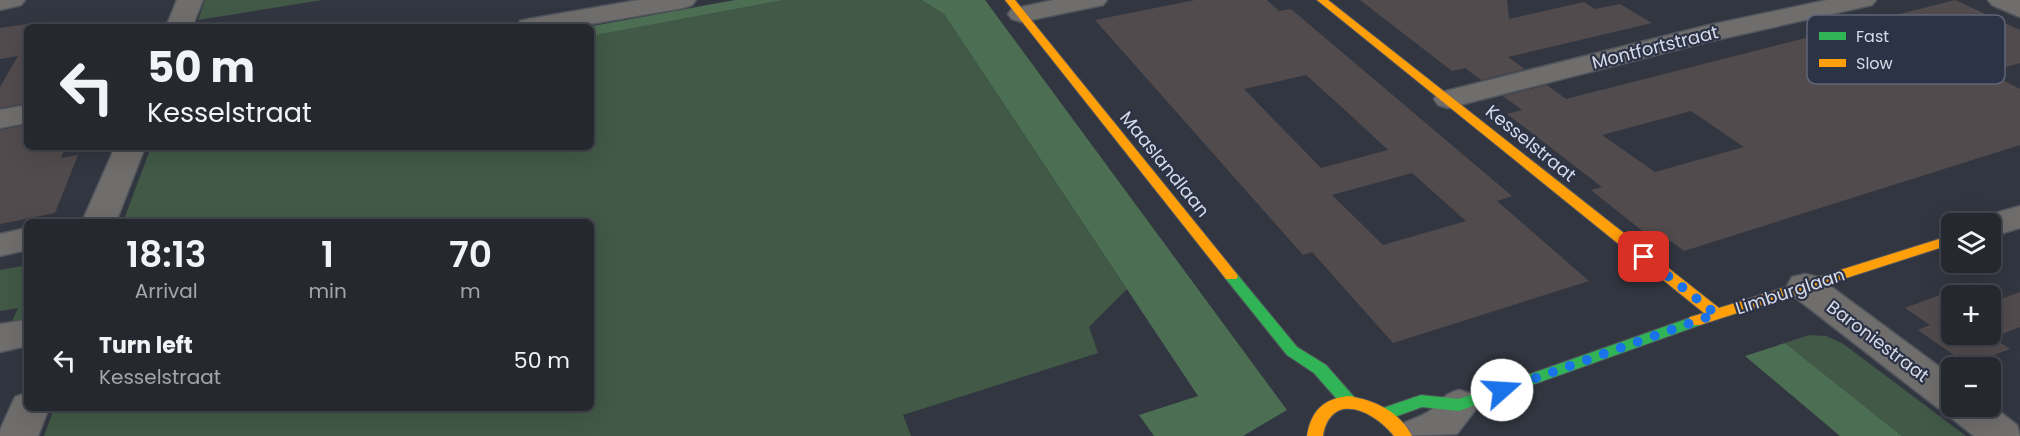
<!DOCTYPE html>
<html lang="en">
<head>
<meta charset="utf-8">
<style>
	body { margin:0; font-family:Poppins,sans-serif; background:#2e3038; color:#f1f3f6; height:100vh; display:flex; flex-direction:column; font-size:22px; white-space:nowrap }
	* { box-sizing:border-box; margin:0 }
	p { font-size:20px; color:#a4a6ab }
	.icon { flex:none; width:33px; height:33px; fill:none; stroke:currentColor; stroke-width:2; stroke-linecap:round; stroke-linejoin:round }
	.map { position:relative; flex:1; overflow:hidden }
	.details { position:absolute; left:24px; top:219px; width:570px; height:192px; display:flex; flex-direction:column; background:#262830; border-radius:9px; box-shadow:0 6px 24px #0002,0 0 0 2px #42444c }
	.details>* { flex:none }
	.top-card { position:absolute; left:24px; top:24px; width:570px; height:126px; border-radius:9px; box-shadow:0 6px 24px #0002,0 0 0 2px #42444c; background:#262830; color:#f1f3f6; overflow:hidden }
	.buttons { position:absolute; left:1941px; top:213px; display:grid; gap:12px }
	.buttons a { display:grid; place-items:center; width:60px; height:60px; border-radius:9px; background:#262830; box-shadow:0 6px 24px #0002,0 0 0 2px #42444c; font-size:30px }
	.pin { position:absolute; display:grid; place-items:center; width:51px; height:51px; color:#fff; margin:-26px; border-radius:12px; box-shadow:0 3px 9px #0006 }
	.me { position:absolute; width:66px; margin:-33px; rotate:71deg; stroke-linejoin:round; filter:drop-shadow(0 0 4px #0008) }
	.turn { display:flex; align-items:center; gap:21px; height:126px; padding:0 24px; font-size:27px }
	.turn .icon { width:78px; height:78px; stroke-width:2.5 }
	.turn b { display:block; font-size:42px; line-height:51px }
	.eta { display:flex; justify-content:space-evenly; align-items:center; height:102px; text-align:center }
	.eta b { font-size:36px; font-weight:600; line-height:42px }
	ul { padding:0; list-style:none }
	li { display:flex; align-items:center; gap:18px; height:78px; padding:0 24px }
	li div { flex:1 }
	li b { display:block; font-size:22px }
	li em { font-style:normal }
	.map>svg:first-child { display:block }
	.green { fill:#425947 }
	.forest { fill:#4c6e52 }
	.building { fill:#524b4d; fill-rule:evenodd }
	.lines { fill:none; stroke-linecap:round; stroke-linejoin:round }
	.street-casing { stroke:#51555d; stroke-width:3 }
	.fast-casing { stroke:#51555d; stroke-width:2 }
	.slow-casing { stroke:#51555d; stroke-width:2 }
	.street { fill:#6f6e6c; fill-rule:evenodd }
	.fast { fill:#30b455; fill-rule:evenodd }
	.slow { fill:#ff9f0a; fill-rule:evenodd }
	.route { stroke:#1a73e8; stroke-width:10; stroke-dasharray:0 18 }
	.labels { text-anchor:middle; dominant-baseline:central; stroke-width:4.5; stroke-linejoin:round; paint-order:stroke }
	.street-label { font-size:18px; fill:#d7dbe8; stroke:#2c3346 }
	.key { fill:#2c3346; stroke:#5f6577; stroke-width:1.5 }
	.key-label { font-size:16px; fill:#d7dbe8 }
</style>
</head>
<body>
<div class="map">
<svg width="2020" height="436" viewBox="0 0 2020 436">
	<rect width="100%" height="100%" fill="#323640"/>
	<g class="green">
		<polygon points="205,0 322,0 198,20"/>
		<polygon points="784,0 921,0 944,14 1127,289 1089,327 1098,353 903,415 911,436 44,436 54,408 591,408 591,222 123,222 151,147 591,147 591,36"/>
		<polygon points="27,265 27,322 10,326 18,308 0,311 0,270"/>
		<polygon points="1809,335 1826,336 1842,343 1966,436 1902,436 1785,343"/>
	</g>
	<g class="forest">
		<polygon points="735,0 784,0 591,36 591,27 587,27"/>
		<polygon points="921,0 985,0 1287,410 1243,436 1154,436 1139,415 1198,396 944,14"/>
		<polygon points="1785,343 1902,436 1840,436 1745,356"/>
	</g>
	<g class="building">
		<path d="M1195 0H1267L1279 11 1291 9 1512 196 1497 201 1589 281 1393 343 1312 252 1303 255 1095 20ZM1306 75 1346 111 1388 150 1321 168 1244 89ZM1412 173 1466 221 1383 245 1332 195Z"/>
		<polygon points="1360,0 1507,0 1509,19 1584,2 1595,9 1620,4 1652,23 1508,57 1525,69 1481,80 1465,68 1452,71"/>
		<path d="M1955 0 2020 30V63L1987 72 2020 89V145L1684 251 1671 241 1660 245 1591 190 1602 187 1507 114 1522 110 1503 96 1547 85 1566 99ZM1691 111 1744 147 1655 172 1602 135Z"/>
		<polygon points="27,24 27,103 0,108 0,87 18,56 0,59 0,28"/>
		<polygon points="27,125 27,147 66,147 61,158 78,155 55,213 0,224 0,130"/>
		<polygon points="1956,289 1966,296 1952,296 1952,334 1990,334 1990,303 2020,292 2020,327 1993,338 2010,349 1968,365 1918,330 1930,325 1905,308"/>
	</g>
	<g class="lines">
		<defs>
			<g id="street">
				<polygon points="0,0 25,0 21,5 0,10"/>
				<polygon points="177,0 203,0 192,27 166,27"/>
				<polygon points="639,0 696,0 692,5 683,8 573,27 516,27 520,21 529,19"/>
				<polygon points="1054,0 1107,0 1103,5 1021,22 1012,19 1008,14 1012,9"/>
				<polygon points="1827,0 1876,0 1872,5 1707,42 1448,108 1438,105 1434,99 1438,93 1705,26"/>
				<polygon points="1988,0 2020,0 2020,17 1992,5"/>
				<polygon points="27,105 27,123 0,128 0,110"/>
				<polygon points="115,147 145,147 116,222 82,222"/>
				<polygon points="2020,206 2020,228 1990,237 1990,224 1975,224 1978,218"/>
				<polygon points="27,228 27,250 0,256 0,234"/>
				<polygon points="1805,274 1818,277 1952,376 1952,406 1990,406 1990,404 2017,425 2020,436 1974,436 1950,417 1946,410 1938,408 1792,295 1787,286 1792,277"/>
				<polygon points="27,320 27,346 0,352 0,324"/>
				<path d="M1459 390 1473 394 1479 405 1457 434 1393 436C1402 418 1412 422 1428 412 1443 403 1438 396 1459 390Z"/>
				<polygon points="27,393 27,408 49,408 38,436 0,436 0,430 15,397"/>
			</g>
			<g id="fast">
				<polygon points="1231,271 1236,273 1297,347 1326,365 1355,398 1357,402 1355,406 1349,408 1343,406 1314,373 1287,355 1226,279 1224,276"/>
				<polygon points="1695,316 1700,317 1703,321 1700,325 1459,411 1422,407 1386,420 1380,419 1378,414 1380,409 1421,395 1459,399"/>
			</g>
			<g id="slow">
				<polygon points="1005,0 1015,0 1236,273 1238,276 1236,279 1226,279"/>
				<polygon points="1317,0 1328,0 1719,308 1952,235 1952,244 1700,325 1690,325 1687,321 1690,317 1704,313"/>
				<path d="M1348 396C1375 400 1400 412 1412 436H1394C1374 411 1331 390 1323 436H1307C1311 411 1323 399 1348 396Z"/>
			</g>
		</defs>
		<use href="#street" class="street-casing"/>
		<use href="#fast" class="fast-casing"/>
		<use href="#slow" class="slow-casing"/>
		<use href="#street" class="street"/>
		<use href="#fast" class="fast"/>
		<use href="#slow" class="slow"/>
	</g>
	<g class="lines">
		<polyline class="route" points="1502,390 1716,314 1644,257"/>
	</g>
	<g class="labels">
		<g class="street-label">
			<text transform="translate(1655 47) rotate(-14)">Montfortstraat</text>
			<text transform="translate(1531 143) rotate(39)">Kesselstraat</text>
			<text transform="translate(1165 164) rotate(51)">Maaslandlaan</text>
			<text transform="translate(1790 291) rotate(-18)">Limburglaan</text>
			<text transform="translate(1878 341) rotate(37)">Baroniestraat</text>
		</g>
	</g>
	<rect x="1807" y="15" width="198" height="69" rx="9" class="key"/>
	<rect x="1819" y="32" width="27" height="8" fill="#30b455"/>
	<rect x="1819" y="59" width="27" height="8" fill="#ff9f0a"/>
	<g class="key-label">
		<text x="1856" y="42">Fast</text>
		<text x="1856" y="69">Slow</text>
	</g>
</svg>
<div class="buttons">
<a><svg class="icon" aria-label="layers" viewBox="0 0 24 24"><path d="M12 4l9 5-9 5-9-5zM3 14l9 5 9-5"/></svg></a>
<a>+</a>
<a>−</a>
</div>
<div class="pin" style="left:1644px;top:257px;background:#d93025"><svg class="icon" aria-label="arrive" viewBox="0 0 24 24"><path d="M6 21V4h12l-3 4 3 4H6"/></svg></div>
<svg class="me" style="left:1502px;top:390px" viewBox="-20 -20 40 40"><circle r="19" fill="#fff"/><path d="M0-13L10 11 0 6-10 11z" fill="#1a73e8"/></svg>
<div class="top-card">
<div class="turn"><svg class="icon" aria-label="left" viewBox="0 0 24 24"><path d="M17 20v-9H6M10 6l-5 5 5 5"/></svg><div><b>50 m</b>Kesselstraat</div></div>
</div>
<section class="details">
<div class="eta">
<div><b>18:13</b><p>Arrival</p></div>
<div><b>1</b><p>min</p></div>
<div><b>70</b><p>m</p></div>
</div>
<ul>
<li><svg class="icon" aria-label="left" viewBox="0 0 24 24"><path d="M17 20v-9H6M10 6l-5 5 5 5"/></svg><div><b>Turn left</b><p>Kesselstraat</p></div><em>50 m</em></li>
</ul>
</section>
</div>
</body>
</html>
